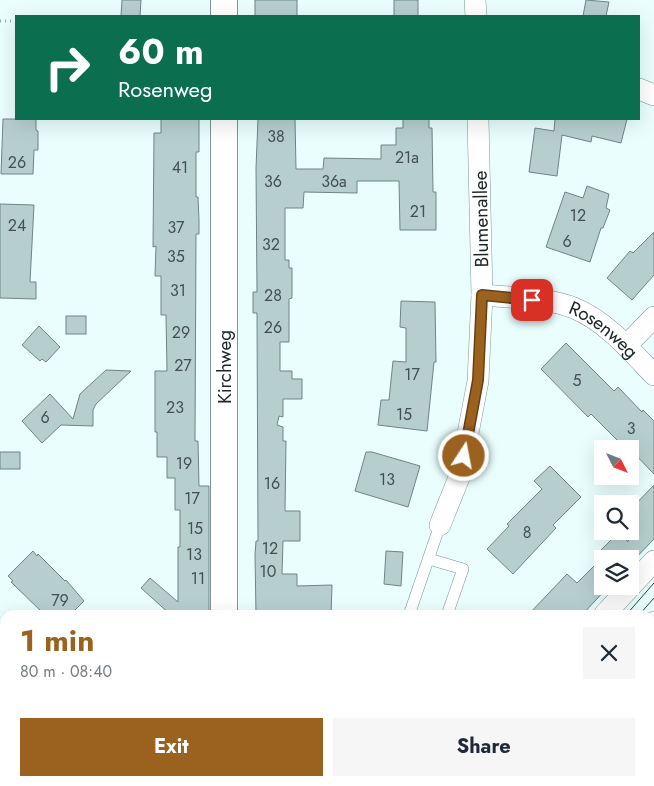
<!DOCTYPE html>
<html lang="en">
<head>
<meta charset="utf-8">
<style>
	body { margin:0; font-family:Jost,sans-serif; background:#f6f6f7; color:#1f2937; height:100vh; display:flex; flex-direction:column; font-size:19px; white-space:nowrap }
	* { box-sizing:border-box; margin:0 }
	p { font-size:16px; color:#747a83 }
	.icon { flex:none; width:28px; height:28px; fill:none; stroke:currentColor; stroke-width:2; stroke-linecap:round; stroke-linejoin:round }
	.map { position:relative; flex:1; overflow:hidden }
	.sheet { position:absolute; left:0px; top:610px; width:655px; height:176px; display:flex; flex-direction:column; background:#fff; border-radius:15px 15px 0 0; box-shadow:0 5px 20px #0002 }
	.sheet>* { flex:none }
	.top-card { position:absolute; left:15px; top:15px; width:625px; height:105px; border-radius:0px; box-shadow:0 5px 20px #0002; background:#0b6e4f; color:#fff; overflow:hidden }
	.needle { width:32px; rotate:132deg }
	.tools { position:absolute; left:594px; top:440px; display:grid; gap:10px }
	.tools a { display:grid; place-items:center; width:45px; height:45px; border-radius:0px; background:#fff; box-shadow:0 5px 20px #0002; font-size:25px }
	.pin { position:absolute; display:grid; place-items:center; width:42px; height:42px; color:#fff; margin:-21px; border-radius:10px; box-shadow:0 2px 8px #0006 }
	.me { position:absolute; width:55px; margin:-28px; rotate:11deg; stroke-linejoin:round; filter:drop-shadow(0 0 4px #0008) }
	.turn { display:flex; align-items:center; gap:18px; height:105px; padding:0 20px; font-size:22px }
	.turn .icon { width:65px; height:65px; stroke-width:2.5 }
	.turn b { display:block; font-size:35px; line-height:42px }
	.round { display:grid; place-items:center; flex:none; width:52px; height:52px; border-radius:0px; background:#f6f6f7 }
	.summary { display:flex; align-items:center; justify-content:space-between; height:85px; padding:0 20px }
	h1 { font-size:30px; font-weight:700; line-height:38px; color:#9b621f }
	.cta { display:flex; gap:10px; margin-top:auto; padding:10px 20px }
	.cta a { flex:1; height:58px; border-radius:0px; background:#9b621f; color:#fff; font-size:20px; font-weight:700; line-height:58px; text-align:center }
	.cta a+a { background:#f6f6f7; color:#1f2937 }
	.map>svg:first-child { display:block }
	.building { fill:#b6cfce; stroke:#6e8584 }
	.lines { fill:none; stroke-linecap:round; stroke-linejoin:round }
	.service-casing { stroke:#7e9695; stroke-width:12 }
	.minor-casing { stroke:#7e9695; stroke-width:22 }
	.tertiary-casing { stroke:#7e9695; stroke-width:28 }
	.primary-casing { stroke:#7e9695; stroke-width:29 }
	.path { stroke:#9babab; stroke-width:3; stroke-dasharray:1 4; stroke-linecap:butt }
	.service { stroke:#fff; stroke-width:11 }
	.minor { stroke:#fff; stroke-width:21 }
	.tertiary { stroke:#fff; stroke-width:26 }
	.primary { stroke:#fff; stroke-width:28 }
	.tram { stroke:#384343; stroke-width:1 }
	.route-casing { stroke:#654014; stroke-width:12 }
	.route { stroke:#9b621f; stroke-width:9 }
	.labels { text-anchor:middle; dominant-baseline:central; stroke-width:4; stroke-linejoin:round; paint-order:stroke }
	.number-label { font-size:16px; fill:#42504f }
	.street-label { font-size:19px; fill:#1c2525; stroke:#fff }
</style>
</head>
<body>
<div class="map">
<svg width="654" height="786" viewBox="0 0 654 786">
	<rect width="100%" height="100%" fill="#eafefe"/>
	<g class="building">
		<polygon points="122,0 141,0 140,16 121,16"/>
		<rect x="255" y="0" width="42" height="16"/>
		<rect x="394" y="0" width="24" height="16"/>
		<polygon points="586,0 609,2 606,16 583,16"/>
		<polygon points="3,119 36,119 36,130 38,131 38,150 34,150 33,174 1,174"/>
		<polygon points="161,119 199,119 199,152 196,152 196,197 198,197 199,220 199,234 196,234 195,441 198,441 199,486 209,486 209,615 171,615 141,588 150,578 178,602 178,547 180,547 180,510 175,510 175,478 167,478 167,457 157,457 157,432 155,432 155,371 167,371 166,315 161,315 161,276 155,276 156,246 153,247 154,133 161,133"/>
		<polygon points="258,119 295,119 296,169 323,169 324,158 381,159 381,145 396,145 396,128 403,128 403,119 429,119 429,128 432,128 433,192 436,192 436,230 400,230 399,181 357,181 357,193 304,192 303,208 285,208 285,260 289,260 289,268 292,268 292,298 289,299 289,342 280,342 280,371 292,371 292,379 302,379 302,399 283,399 283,417 279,416 277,425 283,427 283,441 286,441 285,511 300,511 300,541 283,541 282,574 297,574 297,586 332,585 331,615 256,615 255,555 256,541 258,541 257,313 253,313 253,292 257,292 256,168"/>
		<polygon points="555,119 627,119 621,143 592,136 591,142 562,135 557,176 529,172 535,128 554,131"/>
		<polygon points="587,186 609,194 606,208 610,210 603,228 601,228 590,262 546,247 565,192 583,198"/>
		<polygon points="0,204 34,205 30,282 36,282 36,299 0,298"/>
		<polygon points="654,232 654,275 632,300 607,278 630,251 633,253"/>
		<polygon points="401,301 435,302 436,362 434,362 427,431 378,425 381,400 389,400 393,361 406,362 406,328 400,327"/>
		<rect x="66" y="316" width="20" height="18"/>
		<polygon points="39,326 60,347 46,362 42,359 40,361 22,345"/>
		<polygon points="566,343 614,391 618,387 642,412 643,410 654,421 654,474 630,449 624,445 623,446 591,414 588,417 541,369"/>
		<polygon points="106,370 131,371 96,404 93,410 93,426 61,425 42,443 22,421 50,394 73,419 80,394"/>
		<rect x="0" y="452" width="20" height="17"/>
		<polygon points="366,452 372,452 420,466 408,507 355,491"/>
		<polygon points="550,466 581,497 553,525 556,528 513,574 487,549 509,526 507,524 542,489 534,481"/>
		<polygon points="654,485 654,539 630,564 630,559 602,559 602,586 609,586 582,615 528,615 567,574 577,583 600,560 596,555 619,532 628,542 630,510"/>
		<polygon points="33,551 37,556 38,554 65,581 66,580 84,601 70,615 45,615 11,582 13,581 8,576"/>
		<polygon points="386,551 403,552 401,586 384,584"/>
	</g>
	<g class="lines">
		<defs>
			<g id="service">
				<polyline points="429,559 463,569 447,615"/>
				<polyline points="409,615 440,525"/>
				<polyline points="255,781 260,786"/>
				<polyline points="440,781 446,786"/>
				<polyline points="312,786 317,781"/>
			</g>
			<g id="minor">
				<polyline points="475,0 476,16"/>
				<polyline points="639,89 654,95"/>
				<path id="s1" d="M482 295C513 298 546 297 574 308 606 321 631 351 654 375"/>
				<polyline points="626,346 654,317"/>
				<polyline points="440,525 460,475 478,381 482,295 478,119"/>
				<polyline points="604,615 654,561"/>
				<polyline points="0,634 5,639"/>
				<polyline points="650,705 654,701"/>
				<polyline points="179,781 185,786"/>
				<polyline points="457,786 460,781"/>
			</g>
			<g id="tertiary">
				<polyline points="224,0 224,16"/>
				<polyline points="224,119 224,615"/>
				<polyline points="220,786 220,781"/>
			</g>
			<g id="primary">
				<polyline points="650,631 654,626"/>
				<polyline points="650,660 654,655"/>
				<polyline points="514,786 518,781"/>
				<polyline points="543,786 547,781"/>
			</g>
		</defs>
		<use href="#service" class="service-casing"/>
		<use href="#minor" class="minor-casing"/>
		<use href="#tertiary" class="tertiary-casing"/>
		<use href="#primary" class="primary-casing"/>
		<g class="path">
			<polyline points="0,21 16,21"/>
			<polyline points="584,786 586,781"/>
		</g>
		<use href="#service" class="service"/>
		<use href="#minor" class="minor"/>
		<use href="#tertiary" class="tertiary"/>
		<use href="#primary" class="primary"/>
		<g class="tram">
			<polyline points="626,615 654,583"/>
			<polyline points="639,615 654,598"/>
			<polyline points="476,786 480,781"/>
			<polyline points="489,786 493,781"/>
		</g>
	</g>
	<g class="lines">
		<defs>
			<polyline id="route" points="464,456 478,380 482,295 532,300"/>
		</defs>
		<use href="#route" class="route-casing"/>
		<use href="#route" class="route"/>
	</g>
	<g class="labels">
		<g class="number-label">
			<text x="276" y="136">38</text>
			<text x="407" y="157">21a</text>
			<text x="17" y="162">26</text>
			<text x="180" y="167">41</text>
			<text x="273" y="181">36</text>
			<text x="334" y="181">36a</text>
			<text x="418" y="211">21</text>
			<text x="578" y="215">12</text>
			<text x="17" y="225">24</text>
			<text x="176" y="227">37</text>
			<text x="567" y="241">6</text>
			<text x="271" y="244">32</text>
			<text x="176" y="256">35</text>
			<text x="178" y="290">31</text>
			<text x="273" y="295">28</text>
			<text x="273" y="327">26</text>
			<text x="181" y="332">29</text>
			<text x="183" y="365">27</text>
			<text x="412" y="374">17</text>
			<text x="577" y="380">5</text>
			<text x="175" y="407">23</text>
			<text x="404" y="414">15</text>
			<text x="45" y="417">6</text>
			<text x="631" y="428">3</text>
			<text x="184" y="463">19</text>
			<text x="387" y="479">13</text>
			<text x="272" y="483">16</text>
			<text x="192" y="498">17</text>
			<text x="195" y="528">15</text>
			<text x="527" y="532">8</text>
			<text x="270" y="548">12</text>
			<text x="194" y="554">13</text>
			<text x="268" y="571">10</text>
			<text x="198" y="578">11</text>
			<text x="60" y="600">79</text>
		</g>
		<g class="street-label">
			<text transform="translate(481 219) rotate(-91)">Blumenallee</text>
			<text stroke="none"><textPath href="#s1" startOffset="130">Rosenweg</textPath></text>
			<text transform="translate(224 367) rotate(-90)">Kirchweg</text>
		</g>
	</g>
</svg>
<div class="tools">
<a><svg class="needle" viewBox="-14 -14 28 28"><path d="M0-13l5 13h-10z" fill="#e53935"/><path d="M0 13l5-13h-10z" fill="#747a83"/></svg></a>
<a><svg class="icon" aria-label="search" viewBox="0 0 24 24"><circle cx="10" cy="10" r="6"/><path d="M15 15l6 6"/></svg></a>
<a><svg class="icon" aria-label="layers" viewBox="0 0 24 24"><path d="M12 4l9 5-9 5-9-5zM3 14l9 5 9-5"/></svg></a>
</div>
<div class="pin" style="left:532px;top:300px;background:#d93025"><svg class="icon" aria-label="arrive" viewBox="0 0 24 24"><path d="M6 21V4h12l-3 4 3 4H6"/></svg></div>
<svg class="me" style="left:464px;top:456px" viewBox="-20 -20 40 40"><circle r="17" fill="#9b621f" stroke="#fff" stroke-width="3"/><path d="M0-11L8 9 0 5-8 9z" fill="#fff"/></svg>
<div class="top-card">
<div class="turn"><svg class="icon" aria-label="right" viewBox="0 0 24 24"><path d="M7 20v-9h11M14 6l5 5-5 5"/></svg><div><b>60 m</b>Rosenweg</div></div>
</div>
<section class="sheet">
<div class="summary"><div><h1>1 min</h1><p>80 m · 08:40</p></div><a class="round"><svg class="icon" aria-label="close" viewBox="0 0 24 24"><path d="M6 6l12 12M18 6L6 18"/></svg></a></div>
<div class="cta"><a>Exit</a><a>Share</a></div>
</section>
</div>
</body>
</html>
